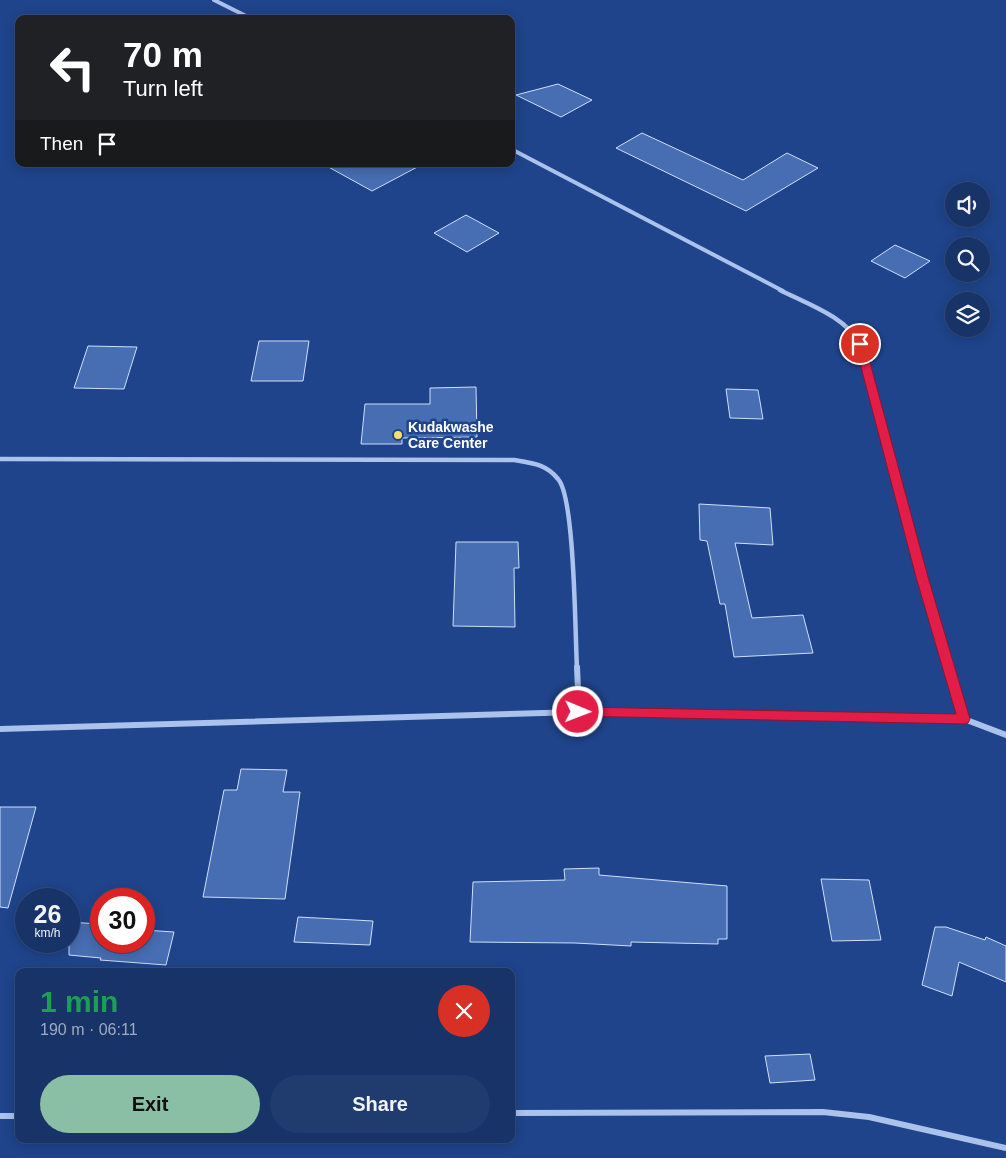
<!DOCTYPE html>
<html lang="en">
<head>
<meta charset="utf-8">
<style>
	body { margin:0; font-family:Helvetica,sans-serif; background:#203b6e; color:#f1f3f6; height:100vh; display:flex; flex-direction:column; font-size:19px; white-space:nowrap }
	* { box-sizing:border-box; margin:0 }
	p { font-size:16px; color:#9eaac0 }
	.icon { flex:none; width:28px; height:28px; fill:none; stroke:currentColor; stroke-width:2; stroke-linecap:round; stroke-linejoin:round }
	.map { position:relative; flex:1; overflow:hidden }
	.sheet { position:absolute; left:15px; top:968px; width:500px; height:175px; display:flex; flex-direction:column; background:#173368; border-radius:10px; box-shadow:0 2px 12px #0003,0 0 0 1px #364e7c }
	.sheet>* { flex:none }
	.hud { position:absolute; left:15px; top:15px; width:500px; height:152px; border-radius:10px; box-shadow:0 2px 12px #0003,0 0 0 1px #364e7c; background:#202124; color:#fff; overflow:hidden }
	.controls { position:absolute; left:945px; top:182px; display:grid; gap:10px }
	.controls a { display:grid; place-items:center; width:45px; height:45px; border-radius:50%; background:#173368; box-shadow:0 2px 12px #0003,0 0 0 1px #364e7c; font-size:25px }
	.speed { position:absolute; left:15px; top:888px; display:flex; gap:10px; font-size:25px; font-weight:700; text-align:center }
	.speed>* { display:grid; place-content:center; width:65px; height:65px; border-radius:50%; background:#173368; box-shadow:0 2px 12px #0003,0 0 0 1px #364e7c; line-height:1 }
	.speed small { font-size:12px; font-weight:400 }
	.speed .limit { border:8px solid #d22; background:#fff; color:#111 }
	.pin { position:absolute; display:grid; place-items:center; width:42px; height:42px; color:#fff; margin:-21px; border:2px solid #fff; border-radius:50%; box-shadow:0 1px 5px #0007 }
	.me { position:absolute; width:55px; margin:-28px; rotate:91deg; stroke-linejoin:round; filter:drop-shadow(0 0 4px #0008) }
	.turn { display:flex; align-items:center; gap:18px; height:105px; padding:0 25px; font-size:22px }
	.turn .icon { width:65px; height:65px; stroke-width:2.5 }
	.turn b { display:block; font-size:35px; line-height:42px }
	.then { display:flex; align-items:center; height:48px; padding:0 25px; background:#0003; gap:10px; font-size:19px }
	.round { display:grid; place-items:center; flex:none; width:52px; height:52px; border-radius:26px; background:#203b6e }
	.overview { display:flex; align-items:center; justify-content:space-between; height:85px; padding:0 25px }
	h1 { font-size:30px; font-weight:700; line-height:38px; color:#1e9e55 }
	.primary-button { display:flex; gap:10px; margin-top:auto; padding:10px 25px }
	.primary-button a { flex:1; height:58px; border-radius:30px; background:#8abfa5; color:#111; font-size:20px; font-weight:700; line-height:58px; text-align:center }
	.primary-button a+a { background:#203b6e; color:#f1f3f6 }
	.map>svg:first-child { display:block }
	.building { fill:#476db2; stroke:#d0dff9 }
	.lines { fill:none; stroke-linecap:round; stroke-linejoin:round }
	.minor-far2 { stroke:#abc2ec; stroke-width:4 }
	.minor-far1 { stroke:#abc2ec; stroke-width:4.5 }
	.minor { stroke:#abc2ec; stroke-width:6 }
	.route { fill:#e11d48; stroke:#92132f }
	.poi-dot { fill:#fade6b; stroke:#1f448b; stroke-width:2 }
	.labels { text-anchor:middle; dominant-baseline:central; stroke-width:5; stroke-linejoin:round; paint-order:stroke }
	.poi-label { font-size:14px; font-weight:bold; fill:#fff; stroke:#1f448b; text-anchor:start }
</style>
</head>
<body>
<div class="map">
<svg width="1006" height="1158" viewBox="0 0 1006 1158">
	<rect width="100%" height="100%" fill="#1f448b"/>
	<g class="building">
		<polygon points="558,84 592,100 561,117 516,95"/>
		<polygon points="642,133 743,180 787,153 818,168 746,211 616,148"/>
		<polygon points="323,164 423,164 372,191"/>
		<polygon points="466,215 499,233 467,252 434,233"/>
		<polygon points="895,245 930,261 905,278 871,261"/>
		<polygon points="259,341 309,341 303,381 251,381"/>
		<polygon points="88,346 137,347 124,389 74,388"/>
		<polygon points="476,387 477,437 402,438 402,444 361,444 365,404 430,404 430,388"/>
		<polygon points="726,389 758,390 763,419 730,418"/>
		<polygon points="699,504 770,508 773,545 735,543 752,618 803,615 813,653 734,657 725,604 720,604 707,541 700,540"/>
		<polygon points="456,542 518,542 519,568 514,568 515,627 453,626"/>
		<polygon points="241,769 287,770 283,792 300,792 285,899 203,897 224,790 237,790"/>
		<polygon points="0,807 36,807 8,908 0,907"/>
		<polygon points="599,868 599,875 727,886 727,939 718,939 718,944 631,942 631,946 575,943 470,942 473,882 565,880 564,869"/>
		<polygon points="821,879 869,880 881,940 832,941"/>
		<polygon points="298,917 373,921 370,945 294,942"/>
		<polygon points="69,922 99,924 98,927 101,928 101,941 144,941 144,930 174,932 166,965 100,960 101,958 69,955"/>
		<polygon points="935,927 946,927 985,940 986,937 1006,946 1006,982 959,962 952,996 922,985"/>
		<polygon points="810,1054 815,1080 770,1083 765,1056"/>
	</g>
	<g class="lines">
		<g class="minor-far2">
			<polyline points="214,0 252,19"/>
			<polyline points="511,149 783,291"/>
		</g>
		<g class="minor-far1">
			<path d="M780 290C807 304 845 316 860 344L922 577 949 668"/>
			<path d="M0 459 514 460C532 463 546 464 558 479 575 497 575 636 577 668"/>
		</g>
		<g class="minor">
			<polyline points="577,667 579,712"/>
			<polyline points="949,667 964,719"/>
			<polyline points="0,729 579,712 964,719 1006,735"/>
			<polyline points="511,1113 823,1112 869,1117 1006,1148"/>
			<polyline points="0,1116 19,1116"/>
		</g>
	</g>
	<polygon class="route" points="860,341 865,344 928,577 970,719 968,723 964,724 574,716 572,712 574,709 578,707 956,714 916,577 855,344"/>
	<circle class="poi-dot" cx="398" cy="435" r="5"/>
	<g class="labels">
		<g class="poi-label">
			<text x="408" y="427">Kudakwashe<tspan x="408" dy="16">Care Center</tspan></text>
		</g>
	</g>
</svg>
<div class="controls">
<a><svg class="icon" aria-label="sound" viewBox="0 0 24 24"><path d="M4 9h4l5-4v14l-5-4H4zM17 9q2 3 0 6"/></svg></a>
<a><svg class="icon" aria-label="search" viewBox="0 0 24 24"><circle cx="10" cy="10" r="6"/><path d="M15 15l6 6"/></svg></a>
<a><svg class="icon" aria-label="layers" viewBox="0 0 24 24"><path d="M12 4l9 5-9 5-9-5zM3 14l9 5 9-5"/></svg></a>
</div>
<div class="speed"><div>26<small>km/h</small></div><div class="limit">30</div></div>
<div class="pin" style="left:860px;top:344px;background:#d93025"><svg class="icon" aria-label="arrive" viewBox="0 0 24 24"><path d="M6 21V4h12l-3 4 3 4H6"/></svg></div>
<svg class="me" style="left:578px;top:712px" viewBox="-20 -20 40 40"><circle r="17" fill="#e11d48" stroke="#fff" stroke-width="3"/><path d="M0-11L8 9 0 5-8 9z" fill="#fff"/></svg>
<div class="hud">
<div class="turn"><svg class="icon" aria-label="left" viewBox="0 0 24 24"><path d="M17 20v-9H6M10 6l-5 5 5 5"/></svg><div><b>70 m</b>Turn left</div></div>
<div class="then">Then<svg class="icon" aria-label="arrive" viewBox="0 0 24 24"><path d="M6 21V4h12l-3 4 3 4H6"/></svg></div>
</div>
<section class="sheet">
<div class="overview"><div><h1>1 min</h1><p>190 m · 06:11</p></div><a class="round" style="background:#d93025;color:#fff"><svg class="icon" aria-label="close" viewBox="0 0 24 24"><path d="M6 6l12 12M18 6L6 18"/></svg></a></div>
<div class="primary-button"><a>Exit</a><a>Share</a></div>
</section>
</div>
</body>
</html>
